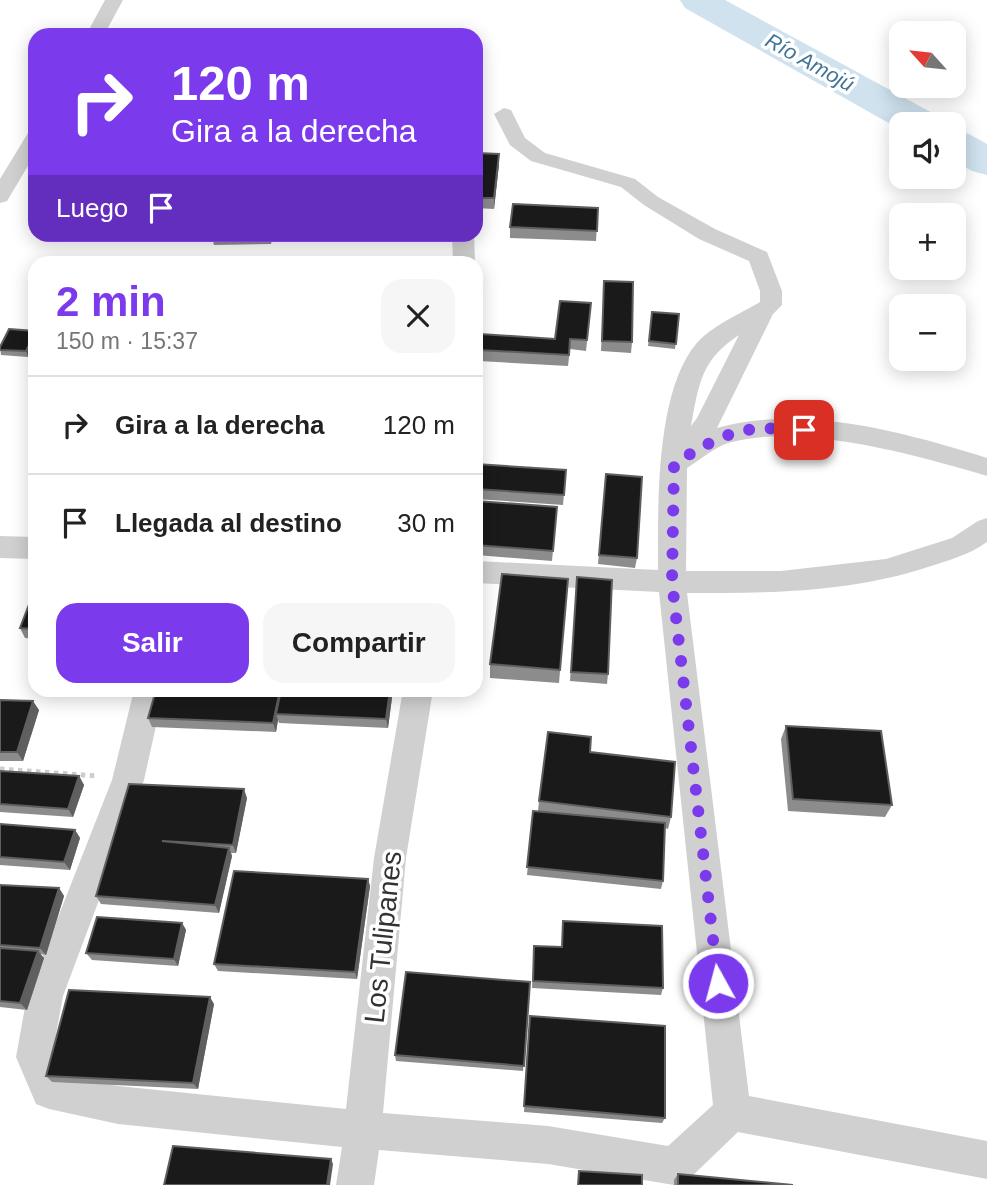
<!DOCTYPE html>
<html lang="es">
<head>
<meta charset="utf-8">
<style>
	body { margin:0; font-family:Helvetica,sans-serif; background:#f6f6f6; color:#222; height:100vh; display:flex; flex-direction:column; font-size:26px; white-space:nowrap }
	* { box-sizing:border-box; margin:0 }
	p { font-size:23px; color:#767676 }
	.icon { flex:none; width:38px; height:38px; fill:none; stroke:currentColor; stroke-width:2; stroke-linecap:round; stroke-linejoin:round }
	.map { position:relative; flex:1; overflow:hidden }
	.panel { position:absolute; left:28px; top:256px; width:455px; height:441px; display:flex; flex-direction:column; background:#fff; border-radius:21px; box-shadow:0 4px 18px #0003 }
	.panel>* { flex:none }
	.top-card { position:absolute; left:28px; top:28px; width:455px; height:214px; border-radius:21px; box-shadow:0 4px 18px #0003; background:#7c3aed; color:#fff; overflow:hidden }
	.needle { width:46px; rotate:297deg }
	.buttons { position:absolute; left:889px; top:21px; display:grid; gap:14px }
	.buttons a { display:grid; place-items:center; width:77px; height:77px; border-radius:14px; background:#fff; box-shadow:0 4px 18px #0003; font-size:35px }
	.pin { position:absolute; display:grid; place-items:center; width:60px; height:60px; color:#fff; margin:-30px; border-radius:14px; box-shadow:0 4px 10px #0006 }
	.me { position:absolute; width:77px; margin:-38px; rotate:353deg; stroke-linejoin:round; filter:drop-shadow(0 0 5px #0008) }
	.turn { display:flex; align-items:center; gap:24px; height:147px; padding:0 28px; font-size:32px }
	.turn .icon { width:91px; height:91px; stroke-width:2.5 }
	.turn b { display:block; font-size:49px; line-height:60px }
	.then { display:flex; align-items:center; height:66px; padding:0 28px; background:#0003; gap:14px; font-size:26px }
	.round { display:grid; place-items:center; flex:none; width:74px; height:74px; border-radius:21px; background:#f6f6f6 }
	.summary { display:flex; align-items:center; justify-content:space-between; height:119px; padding:0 28px }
	h1 { font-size:42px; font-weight:800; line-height:52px; color:#7c3aed }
	.primary-button { display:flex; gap:14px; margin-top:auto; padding:14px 28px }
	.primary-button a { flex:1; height:80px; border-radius:21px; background:#7c3aed; color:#fff; font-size:28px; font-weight:800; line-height:80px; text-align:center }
	.primary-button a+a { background:#f6f6f6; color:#222 }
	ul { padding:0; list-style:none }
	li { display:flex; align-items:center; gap:21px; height:98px; padding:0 28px; border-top:2px solid #e0e0e0 }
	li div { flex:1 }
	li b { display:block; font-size:26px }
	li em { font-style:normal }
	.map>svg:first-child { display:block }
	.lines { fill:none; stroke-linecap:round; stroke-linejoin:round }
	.river { fill:#cfe2ee; fill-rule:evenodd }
	.path { stroke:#cdcdcd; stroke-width:5; stroke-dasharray:4.5 4.5; stroke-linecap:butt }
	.minor { fill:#d0d0d0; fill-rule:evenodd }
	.wall { fill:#8c8c8c }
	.shaded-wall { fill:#5f5f5f }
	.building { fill:#1a1a1a; stroke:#5f5f5f; stroke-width:2 }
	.route { stroke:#7c3aed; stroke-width:12; stroke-dasharray:0 21.6 }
	.labels { text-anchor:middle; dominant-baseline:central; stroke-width:7; stroke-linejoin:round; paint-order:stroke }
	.far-water-label { font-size:21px; font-style:italic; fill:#3f7597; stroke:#fff }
	.near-street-label { font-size:28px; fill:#333; stroke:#fff }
</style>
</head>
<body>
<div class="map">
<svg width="987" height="1185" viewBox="0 0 987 1185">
	<rect width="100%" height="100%" fill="#fff"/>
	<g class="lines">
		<g class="river">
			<polygon points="680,0 725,0 936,115 942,124 901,124 901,130 685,8"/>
			<polygon points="954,130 969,134 987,144 987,175 972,171 954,161"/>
		</g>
		<polyline class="path" points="0,769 97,776"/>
		<g class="minor">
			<polygon points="105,0 123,0 104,35 86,35"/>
			<path d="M504 108 511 110 525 138 545 153 635 179 658 197 715 229 767 252 782 291V305L773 314 717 428C803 404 903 432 987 458V476C916 455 800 422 728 443 713 448 700 460 687 468L686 571H781L886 559 952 538 978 521 987 518V542C969 555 949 560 928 567 848 593 770 593 687 593L749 1096 987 1141V1179L738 1132 688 1180 674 1185 548 1164 379 1150 374 1185H336L342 1147 118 1124 49 1109 36 1104 16 1057 27 996 112 780 134 690H164L144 780 63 996 52 1056 61 1075 118 1086 346 1109 374 858 403 690H433L406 858 383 1113 548 1126 668 1146 713 1105 659 592 476 583V561L658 570C658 508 655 393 696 344 711 326 740 314 760 302V291L749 261 699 239 644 205 621 187 531 161 510 145 494 114ZM739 335 697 418 691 426C699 383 701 360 739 335Z"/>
			<polygon points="35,131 35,154 7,201 0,203 0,179 28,133"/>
			<polygon points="452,234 474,234 475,262 453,262"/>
			<polygon points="0,536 35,537 35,559 0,558"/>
		</g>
	</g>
	<g class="wall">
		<polygon points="476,153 499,154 499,164 494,209 476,208"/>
		<polygon points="598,208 596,241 510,238 510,227"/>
		<polygon points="211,234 272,234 271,244 214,245"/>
		<polygon points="604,281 632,342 631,353 601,351"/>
		<polygon points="591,303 586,351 570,349 568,366 479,361 479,350 555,339"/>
		<polygon points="652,312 679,314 675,349 648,346"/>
		<polygon points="35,331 28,357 1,355 0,347"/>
		<polygon points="476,464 566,470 563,505 476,499"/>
		<polygon points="606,474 637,558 635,568 598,564"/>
		<polygon points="476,501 557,507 552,561 476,555"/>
		<polygon points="577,577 608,674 607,684 570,681"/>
		<polygon points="568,579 559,683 490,678 490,664"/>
		<polygon points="35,603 35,639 25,638 20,628"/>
		<polygon points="96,690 122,690 121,691"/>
		<polygon points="156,690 393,690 388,728 279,723 278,720 276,732 152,727 148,718"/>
		<polygon points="0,700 39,710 23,761 0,761"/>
		<polygon points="786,726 892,805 885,817 788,811 781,739"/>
		<polygon points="590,752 671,817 668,829 665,828 663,881 661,889 527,875 533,811 538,811 539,801"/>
		<polygon points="0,771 79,776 84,785 73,817 0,812"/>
		<polygon points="247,798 236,853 231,853 232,856 219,913 101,904 96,896"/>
		<polygon points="0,824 75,830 80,838 70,870 0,865"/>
		<polygon points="368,879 370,886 357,979 218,971 214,964"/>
		<polygon points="0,885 59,888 64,896 46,955 40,954 44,958 27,1010 0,1007"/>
		<polygon points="563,921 663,988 661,995 532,988 534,946 562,947"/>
		<polygon points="182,923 186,930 178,966 92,960 86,953"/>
		<polygon points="530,982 523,1071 396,1061 395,1055"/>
		<polygon points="214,1004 198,1089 52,1082 46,1076"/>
		<polygon points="530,1016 665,1118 662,1123 524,1112"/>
		<polygon points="678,1174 793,1185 674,1185 674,1180"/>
	</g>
	<g class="shaded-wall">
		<polygon points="499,154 499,164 494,209 494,198"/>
		<polygon points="269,234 272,234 271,244"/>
		<polygon points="35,333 35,343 28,357 26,351"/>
		<polygon points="280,690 284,690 276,714 278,720 276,732 273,723"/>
		<polygon points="390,690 393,690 388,728 386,719"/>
		<polygon points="33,701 39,710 23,761 17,752"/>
		<polygon points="79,776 84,785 73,817 68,809"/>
		<polygon points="244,789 247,798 236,853 233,845"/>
		<polygon points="75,830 80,838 70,870 64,862"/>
		<polygon points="229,848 232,856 219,913 215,905"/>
		<polygon points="368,879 370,886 357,979 355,972"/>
		<polygon points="59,888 64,896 46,955 40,948"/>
		<polygon points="182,923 186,930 178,966 174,959"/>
		<polygon points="38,951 44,958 27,1010 20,1003"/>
		<polygon points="210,997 214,1004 198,1089 193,1083"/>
		<polygon points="331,1159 333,1164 330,1185 327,1185"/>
	</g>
	<g class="building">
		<polygon points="476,153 499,154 494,198 476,198"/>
		<polygon points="513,204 598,208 597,231 510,227"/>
		<polygon points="604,281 633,282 632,342 602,341"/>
		<polygon points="560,301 591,303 587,340 570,339 569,355 479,350 481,334 555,339"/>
		<polygon points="652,312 679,314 676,344 649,341"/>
		<polygon points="9,329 35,331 35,333 26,351 0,350 0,347"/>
		<polygon points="476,464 566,470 564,495 476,489"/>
		<polygon points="606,474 642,477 637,558 599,555"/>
		<polygon points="476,501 557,507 553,551 476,545"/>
		<polygon points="502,574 568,579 560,670 490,664"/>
		<polygon points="577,577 612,580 608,674 571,672"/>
		<polygon points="30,602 35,603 35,629 20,628"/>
		<polygon points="156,690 280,690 273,723 148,718"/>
		<polygon points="281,690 390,690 386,719 276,714"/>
		<polygon points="0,700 33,701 17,752 0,752"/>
		<polygon points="786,726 881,731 892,805 793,799"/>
		<polygon points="548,732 591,737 590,752 675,762 671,817 539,801"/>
		<polygon points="0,771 79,776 68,809 0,804"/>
		<polygon points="129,784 244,789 233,845 162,841 229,848 215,905 96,896"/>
		<polygon points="533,811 665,823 663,881 527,867"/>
		<polygon points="0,824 75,830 64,862 0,857"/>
		<polygon points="234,871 368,879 355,972 214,964"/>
		<polygon points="0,885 59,888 40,948 0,945"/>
		<polygon points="97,917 182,923 174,959 86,953"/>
		<polygon points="563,921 662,926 663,988 533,981 534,946 562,947"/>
		<polygon points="0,948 38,951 20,1003 0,1001"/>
		<polygon points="406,972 530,982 524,1066 395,1055"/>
		<polygon points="69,990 210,997 193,1083 46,1076"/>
		<polygon points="530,1016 665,1026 665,1118 524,1106"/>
		<polygon points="173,1146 331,1159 327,1185 164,1185"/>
		<polygon points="579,1171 642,1175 642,1185 578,1185"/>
		<polygon points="678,1174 793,1185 678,1185"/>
	</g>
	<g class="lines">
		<path class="route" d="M718 983 672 582 674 464C727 431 741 425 804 430"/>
	</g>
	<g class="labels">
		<g class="far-water-label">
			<text transform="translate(810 62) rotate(29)">Río Amojú</text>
		</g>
		<g class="near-street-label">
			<text transform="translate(383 937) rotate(-84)">Los Tulipanes</text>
		</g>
	</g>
</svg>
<div class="buttons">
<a><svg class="needle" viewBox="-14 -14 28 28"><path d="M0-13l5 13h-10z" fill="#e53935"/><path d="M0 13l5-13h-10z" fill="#767676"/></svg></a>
<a><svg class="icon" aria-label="sound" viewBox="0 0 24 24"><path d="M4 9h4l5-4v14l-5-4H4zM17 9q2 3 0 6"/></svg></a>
<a>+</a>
<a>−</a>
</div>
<div class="pin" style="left:804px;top:430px;background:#d93025"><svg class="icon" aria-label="arrive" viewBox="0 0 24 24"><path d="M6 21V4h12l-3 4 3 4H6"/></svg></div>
<svg class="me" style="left:718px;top:983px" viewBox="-20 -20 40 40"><circle r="17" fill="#7c3aed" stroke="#fff" stroke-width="3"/><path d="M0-11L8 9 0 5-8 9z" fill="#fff"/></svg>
<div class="top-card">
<div class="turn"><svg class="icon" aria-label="right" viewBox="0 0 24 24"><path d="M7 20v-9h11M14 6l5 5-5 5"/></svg><div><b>120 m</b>Gira a la derecha</div></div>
<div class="then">Luego<svg class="icon" aria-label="arrive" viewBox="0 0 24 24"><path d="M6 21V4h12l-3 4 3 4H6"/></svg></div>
</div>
<section class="panel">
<div class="summary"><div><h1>2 min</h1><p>150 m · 15:37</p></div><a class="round"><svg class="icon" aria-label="close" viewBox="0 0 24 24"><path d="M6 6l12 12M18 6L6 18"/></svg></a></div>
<ul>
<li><svg class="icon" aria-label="right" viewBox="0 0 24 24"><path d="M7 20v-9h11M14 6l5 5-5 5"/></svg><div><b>Gira a la derecha</b></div><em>120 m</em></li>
<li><svg class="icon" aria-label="arrive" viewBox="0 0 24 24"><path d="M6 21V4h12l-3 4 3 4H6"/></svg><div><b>Llegada al destino</b></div><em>30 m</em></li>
</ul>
<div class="primary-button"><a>Salir</a><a>Compartir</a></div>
</section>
</div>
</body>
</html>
